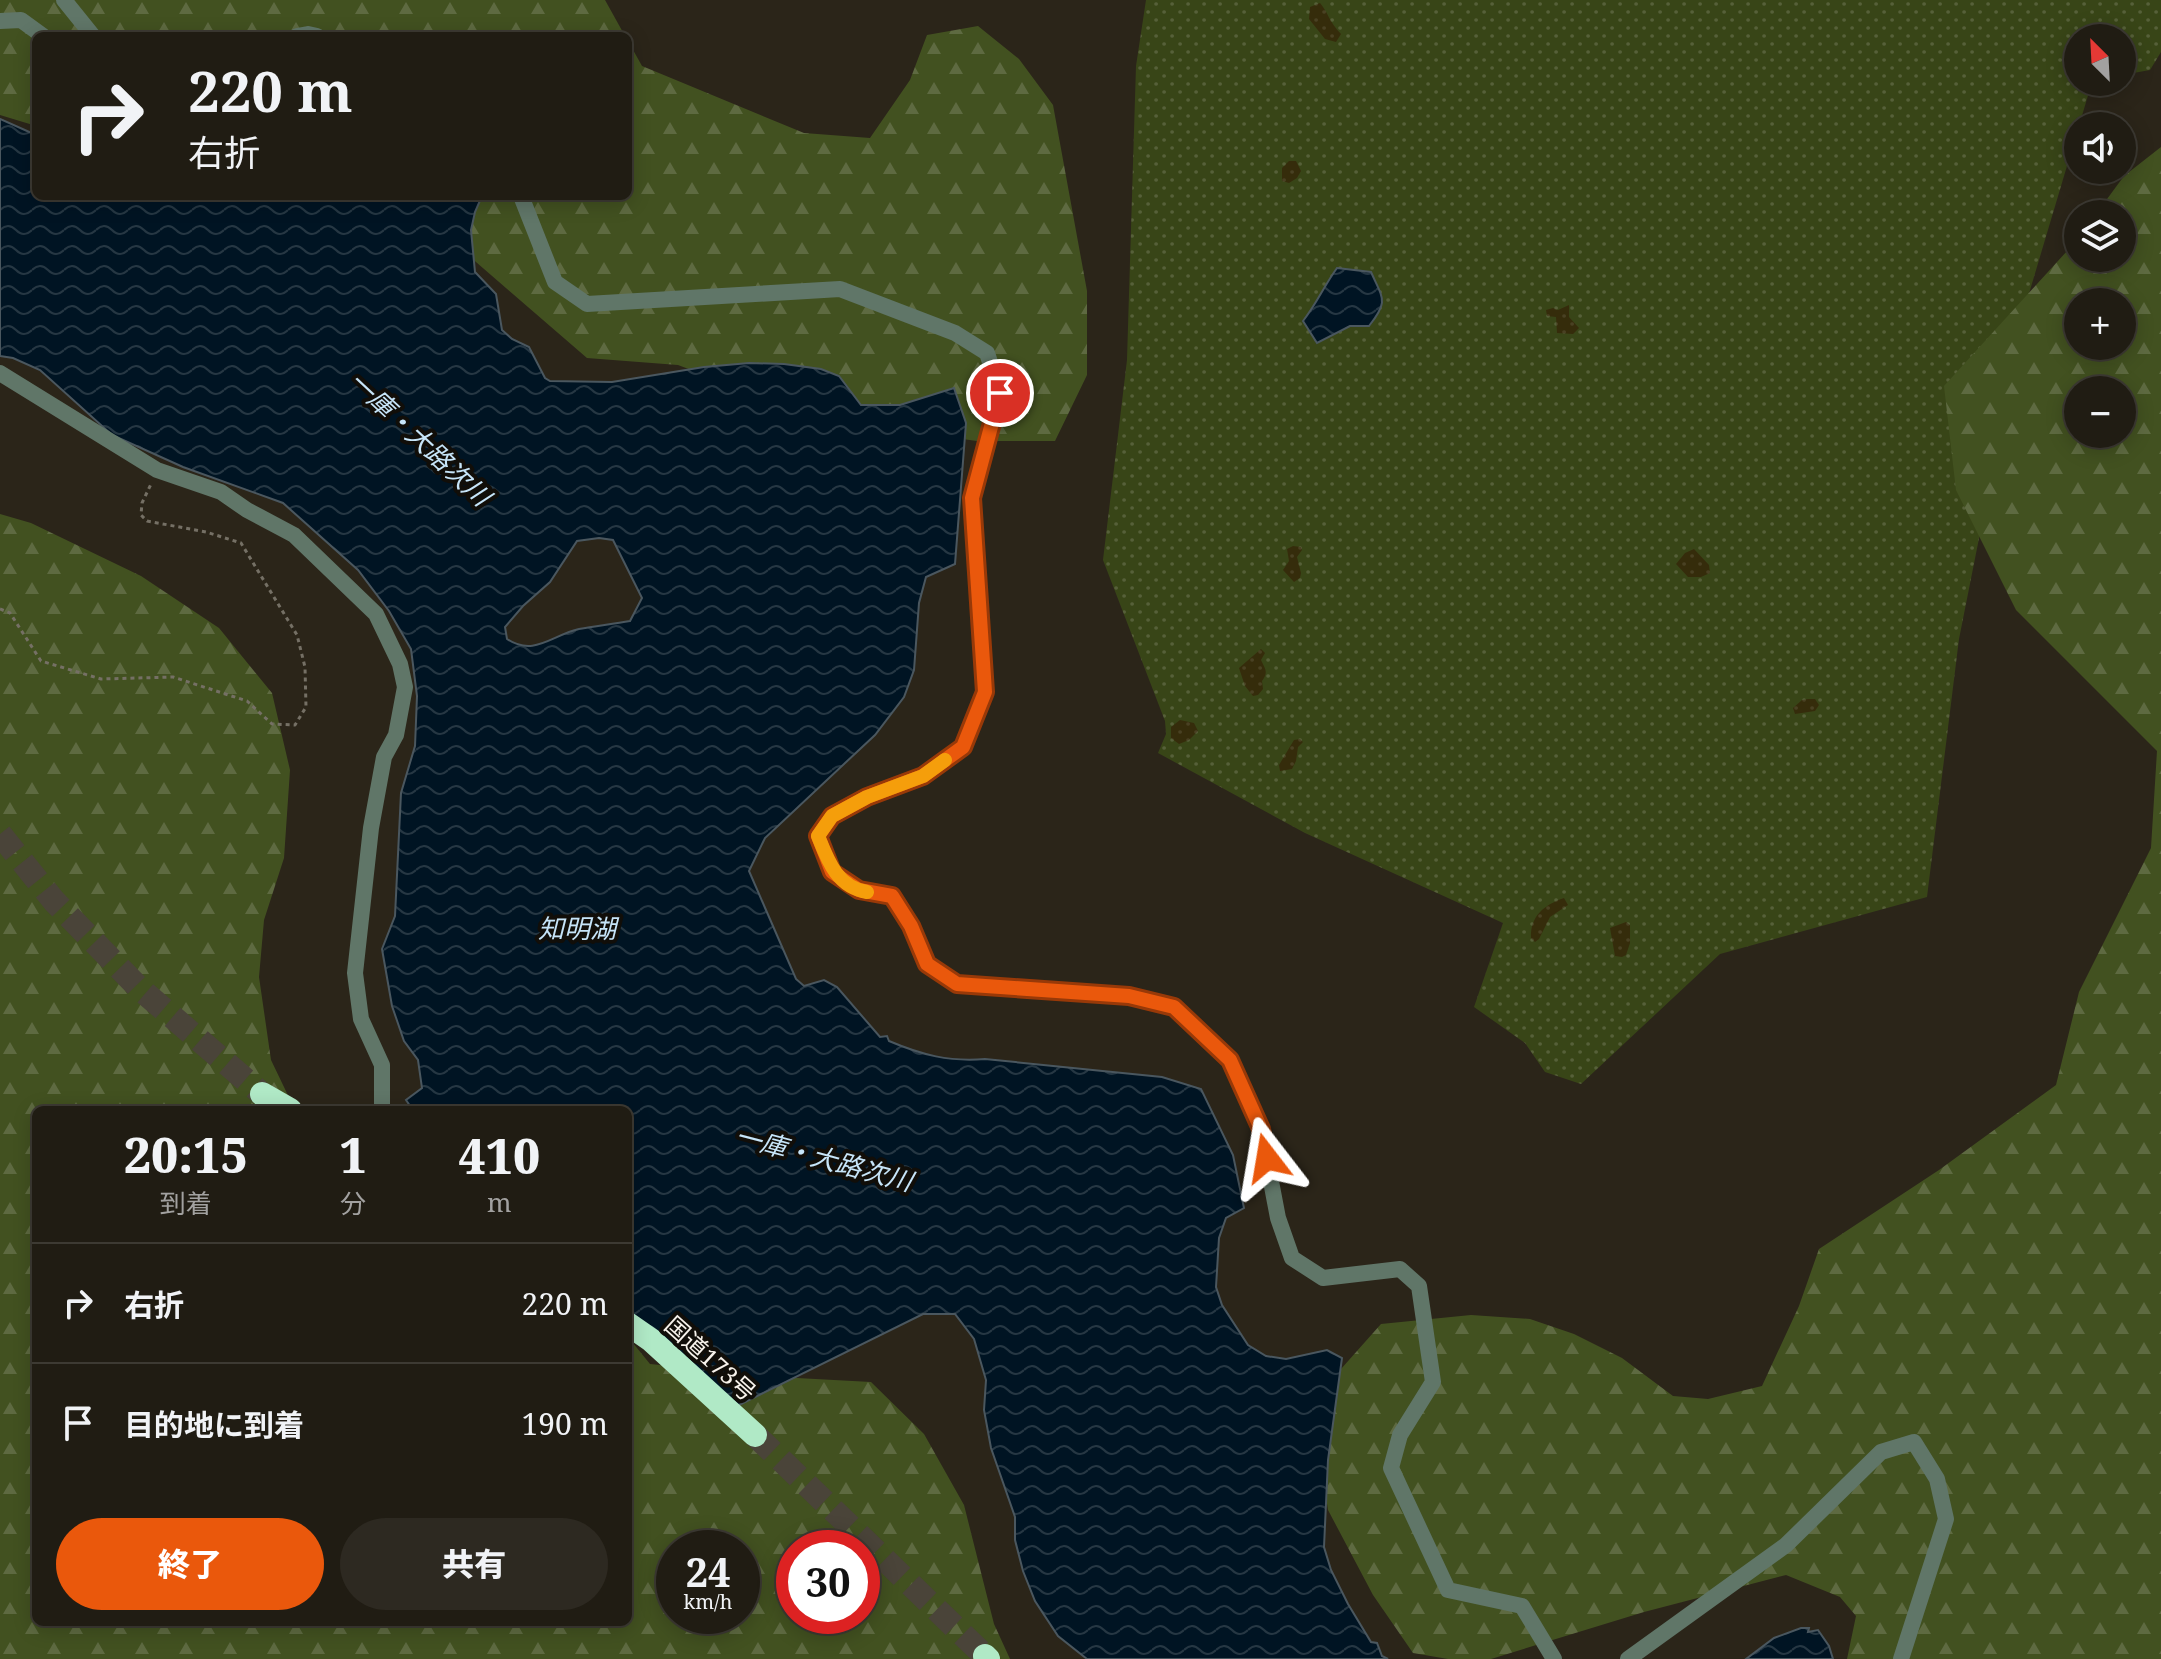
<!DOCTYPE html>
<html lang="ja">
<head>
<meta charset="utf-8">
<style>
	body { margin:0; font-family:"Noto Serif","Noto Sans JP",serif; background:#2d2921; color:#f1f3f6; height:100vh; display:flex; flex-direction:column; font-size:30px; white-space:nowrap }
	* { box-sizing:border-box; margin:0 }
	p { font-size:26px; color:#a2a1a0 }
	.icon { flex:none; width:44px; height:44px; fill:none; stroke:currentColor; stroke-width:2; stroke-linecap:round; stroke-linejoin:round }
	.map { position:relative; flex:1; overflow:hidden }
	.sheet { position:absolute; left:32px; top:1106px; width:600px; height:520px; display:flex; flex-direction:column; background:#201c13; border-radius:12px; box-shadow:0 4px 20px #0003,0 0 0 2px #3d3a33 }
	.sheet>* { flex:none }
	.hud { position:absolute; left:32px; top:32px; width:600px; height:168px; border-radius:12px; box-shadow:0 4px 20px #0003,0 0 0 2px #3d3a33; background:#201c13; color:#f1f3f6; overflow:hidden }
	.needle { width:52px; rotate:336deg }
	.fabs { position:absolute; left:2064px; top:24px; display:grid; gap:16px }
	.fabs a { display:grid; place-items:center; width:72px; height:72px; border-radius:50%; background:#201c13; box-shadow:0 4px 20px #0003,0 0 0 2px #3d3a33; font-size:40px }
	.speed { position:absolute; left:656px; top:1530px; display:flex; gap:16px; font-size:40px; font-weight:700; text-align:center }
	.speed>* { display:grid; place-content:center; width:104px; height:104px; border-radius:50%; background:#201c13; box-shadow:0 4px 20px #0003,0 0 0 2px #3d3a33; line-height:1 }
	.speed small { font-size:20px; font-weight:400 }
	.speed .limit { border:12px solid #d22; background:#fff; color:#111 }
	.pin { position:absolute; display:grid; place-items:center; width:68px; height:68px; color:#fff; margin:-34px; border:4px solid #fff; border-radius:50%; box-shadow:0 2px 8px #0007 }
	.me { position:absolute; width:88px; margin:-44px; rotate:346deg; stroke-linejoin:round; filter:drop-shadow(0 0 6px #0008) }
	.turn { display:flex; align-items:center; gap:28px; height:168px; padding:0 24px; font-size:36px }
	.turn .icon { width:104px; height:104px; stroke-width:2.5 }
	.turn b { display:block; font-size:56px; line-height:68px }
	.eta { display:flex; justify-content:space-evenly; align-items:center; height:136px; text-align:center }
	.eta b { font-size:48px; font-weight:800; line-height:56px }
	.action { display:flex; gap:16px; margin-top:auto; padding:16px 24px }
	.action a { flex:1; height:92px; border-radius:48px; background:#ea580c; color:#fff; font-size:32px; font-weight:800; line-height:92px; text-align:center }
	.action a+a { background:#2d2921; color:#f1f3f6 }
	ul { padding:0; list-style:none }
	li { display:flex; align-items:center; gap:24px; height:120px; padding:0 24px; border-top:2px solid #3d3a33 }
	li div { flex:1 }
	li b { display:block; font-size:30px }
	li em { font-style:normal }
	.map>svg:first-child { display:block }
	.grass { fill:url(#grass-dots) }
	.forest { fill:url(#forest-firs); fill-rule:evenodd }
	.sand { fill:url(#sand-dots) }
	.water { fill:url(#water-waves); stroke:#4a575f; stroke-width:2; fill-rule:evenodd }
	.lines { fill:none; stroke-linecap:round; stroke-linejoin:round }
	.highway-tunnel { stroke:#4a4439; stroke-width:24; stroke-dasharray:24 12; stroke-linecap:butt }
	.path { stroke:#757065; stroke-width:3; stroke-dasharray:4 4; stroke-linecap:butt }
	.street { stroke:#607668; stroke-width:16 }
	.highway { stroke:#b0e9c6; stroke-width:24 }
	.route-casing { stroke:#983908; stroke-width:20 }
	.route { stroke:#ea580c; stroke-width:14 }
	.slow { stroke:#f59e0b; stroke-width:14 }
	.labels { text-anchor:middle; dominant-baseline:central; stroke-width:8; stroke-linejoin:round; paint-order:stroke }
	.street-label { font-size:24px; fill:#f8f3ec; stroke:#110e09 }
	.water-label { font-size:26px; font-style:italic; fill:#c7e5f9; stroke:#110e09 }
</style>
</head>
<body>
<div class="map">
<svg width="2161" height="1659" viewBox="0 0 2161 1659">
	<defs>
		<pattern id="grass-dots" width="8" height="8" patternUnits="userSpaceOnUse" patternTransform="scale(2)"><rect width="8" height="8" fill="#384517"/><path d="M2 2h.1M6 6h.1" fill="none" stroke="#566039" stroke-width="1.8" stroke-linecap="round"/></pattern>
		<pattern id="forest-firs" width="22" height="20" patternUnits="userSpaceOnUse" patternTransform="scale(2)"><rect width="22" height="20" fill="#425120"/><path d="M5 1l3.5 6h-7zM16 11l3.5 6h-7z" fill="#5e6a41"/></pattern>
		<pattern id="sand-dots" width="8" height="8" patternUnits="userSpaceOnUse" patternTransform="scale(2)"><rect width="8" height="8" fill="#352c0b"/><path d="M2 2h.1M6 6h.1" fill="none" stroke="#494123" stroke-width="1.8" stroke-linecap="round"/></pattern>
		<pattern id="water-waves" width="16" height="10" patternUnits="userSpaceOnUse" patternTransform="scale(2)"><rect width="16" height="10" fill="#001423"/><path d="M0 5q4-4 8 0t8 0" fill="none" stroke="#263743"/></pattern>
	</defs>
	<rect width="100%" height="100%" fill="#2b2519"/>
	<polygon class="grass" points="1146,0 2161,0 2161,52 2150,70 2122,75 2122,38 2078,38 2078,82 2092,82 2025,307 1959,639 1927,897 1720,954 1581,1084 1545,1072 1525,1043 1474,1007 1503,923 1305,833 1158,753 1166,734 1165,721 1103,560 1127,360 1136,66"/>
	<g class="forest">
		<polygon points="0,0 605,0 625,36 36,36 36,124 33,125 0,115"/>
		<polygon points="978,26 1019,59 1053,105 1087,291 1087,375 1055,441 977,441 825,420 678,365 587,358 439,230 407,196 628,196 628,41 642,66 804,133 870,138 910,80 927,35"/>
		<path d="M2161 147V1659H1847L1856 1616 1840 1597 1786 1575 1644 1612 1491 1659H1448L1413 1653 1373 1595 1328 1510 1317 1435 1341 1369 1381 1324 1471 1315 1530 1319 1574 1334 1622 1358 1673 1396 1708 1399 1762 1386 1799 1306 1819 1249 1939 1170 2056 1085 2079 992 2151 848 2157 751 2016 610 1956 490 1944 386 2078 239V258H2122V214H2096L2124 176ZM2078 302H2122V346H2078ZM2078 390H2122V434H2078Z"/>
		<path d="M0 514 31 523 141 576 219 628 272 693 290 770 284 858 264 920 259 977 271 1060 295 1110H36V1622H628V1337L650 1364 778 1377 871 1382 924 1434 964 1505 994 1624 1010 1659H0ZM674 1548H742V1616H674ZM794 1548H862V1616H794Z"/>
	</g>
	<g class="sand">
		<path d="M1320 3C1328 12 1329 22 1341 34L1336 42 1325 39 1309 19 1310 7Z"/>
		<polygon points="1289,161 1296,161 1301,171 1297,178 1289,183 1282,181 1282,168"/>
		<polygon points="1569,305 1569,317 1579,328 1573,334 1557,333 1556,317 1547,316 1546,310 1553,308 1558,310"/>
		<polygon points="1293,546 1301,547 1302,550 1297,557 1301,573 1300,578 1294,582 1283,570 1289,561 1287,549"/>
		<polygon points="1694,549 1709,565 1710,573 1701,577 1688,577 1676,564 1685,553"/>
		<path d="M1261 649 1265 653 1261 660C1265 669 1269 672 1262 681L1263 689 1258 695 1253 696 1245 686 1239 668Z"/>
		<polygon points="1808,699 1815,699 1819,705 1815,711 1795,714 1793,708 1802,700"/>
		<polygon points="1180,720 1194,723 1198,731 1189,740 1179,744 1171,738 1171,727"/>
		<polygon points="1300,739 1303,742 1298,747 1296,761 1292,769 1280,771 1279,765 1294,740"/>
		<path d="M1564 898 1568 905 1550 917 1539 939 1535 942 1531 938C1530 916 1544 905 1564 898Z"/>
		<polygon points="1626,922 1630,925 1630,943 1626,955 1622,957 1615,956 1610,928"/>
	</g>
	<g class="water">
		<path d="M0 119 36 135V196H482L475 212 471 230 475 272 496 294 502 330 512 339 529 347 545 378 550 381 612 382 704 367 749 363 784 364 821 369 839 376 861 405H900L954 388 966 423 955 564 926 577 919 603 914 670 904 697 875 735 765 838 749 871 796 979 804 986 824 980 837 987 880 1037 887 1036 889 1041C922 1055 949 1062 985 1059L1162 1077 1201 1089 1233 1155 1244 1208 1226 1218 1219 1238 1216 1287 1222 1305 1248 1345 1266 1356 1286 1359 1327 1350 1342 1358 1328 1460 1324 1547 1331 1570 1348 1604 1371 1642 1377 1643 1382 1656 1388 1659H1087L1058 1636 1035 1601 1023 1571 1015 1540V1517L991 1448 984 1410 986 1380 974 1339 955 1314H923L733 1408 628 1329V1110H413L406 1100 422 1088 418 1060 404 1041 392 1006 382 949 395 916 401 793 415 746 417 696 411 649 389 611 358 570 283 503 183 467 112 435 40 370 13 358 0 356ZM599 538 613 540 642 598 630 621C613 624 596 626 579 629 552 635 534 657 507 639L505 627 523 606 550 582 577 541Z"/>
		<path d="M1337 268 1371 272C1383 299 1389 301 1369 326H1350L1317 343 1303 321C1317 303 1324 286 1337 268Z"/>
		<polygon points="1801,1628 1809,1628 1808,1632 1818,1630 1829,1646 1833,1659 1746,1659 1774,1638"/>
	</g>
	<g class="lines">
		<g class="highway-tunnel">
			<polyline points="0,834 54,901 139,988 262,1094"/>
			<polyline points="755,1435 985,1656"/>
		</g>
		<polyline class="path" points="0,609 10,613 41,661 101,679 173,677 247,701 272,724 295,725 306,707 305,667 297,635 241,543 206,532 147,521 141,515 142,503 151,484"/>
		<g class="street">
			<polyline points="64,0 93,36"/>
			<polyline points="0,21 21,20 43,36"/>
			<polyline points="297,36 308,34 317,36"/>
			<polyline points="521,196 555,282 587,304 840,289 955,333 987,353 1000,393 972,498 985,692 963,747 923,776 867,797 832,816 818,836 832,872 859,890 892,896 911,926 927,964 957,984 1129,996 1174,1007 1230,1060 1261,1129 1278,1218 1292,1258 1323,1278 1400,1269 1419,1286 1433,1382 1400,1435 1391,1468 1448,1590 1522,1606 1554,1659"/>
			<polyline points="0,373 157,470 221,492 247,510 294,535 376,614 400,664 405,687 396,735 384,757 371,828 355,973 361,1019 382,1065 382,1110"/>
			<polyline points="1628,1659 1786,1545 1881,1452 1914,1442 1937,1479 1946,1519 1901,1659"/>
		</g>
		<g class="highway">
			<polyline points="262,1094 290,1110"/>
			<polyline points="628,1324 651,1340 755,1435"/>
			<polyline points="985,1656 988,1659"/>
		</g>
	</g>
	<g class="lines">
		<defs>
			<polyline id="route" points="1000,393 972,498 985,692 963,747 923,776 867,797 832,816 818,836 832,872 859,890 892,896 911,926 927,964 957,984 1129,996 1174,1007 1230,1060 1261,1129 1267,1158"/>
		</defs>
		<use href="#route" class="route-casing"/>
		<use href="#route" class="route"/>
		<path class="slow" d="M867 892C837 887 828 861 818 836L832 816 867 797 923 776 945 760"/>
	</g>
	<g class="labels">
		<g class="street-label">
			<text transform="translate(711 1358) rotate(42)">国道173号</text>
		</g>
		<g class="water-label">
			<text transform="translate(420 438) rotate(43)">一庫・大路次川</text>
			<text x="577" y="928">知明湖</text>
			<text transform="translate(824 1158) rotate(15)">一庫・大路次川</text>
		</g>
	</g>
</svg>
<div class="fabs">
<a><svg class="needle" viewBox="-14 -14 28 28"><path d="M0-13l5 13h-10z" fill="#e53935"/><path d="M0 13l5-13h-10z" fill="#a2a1a0"/></svg></a>
<a><svg class="icon" aria-label="sound" viewBox="0 0 24 24"><path d="M4 9h4l5-4v14l-5-4H4zM17 9q2 3 0 6"/></svg></a>
<a><svg class="icon" aria-label="layers" viewBox="0 0 24 24"><path d="M12 4l9 5-9 5-9-5zM3 14l9 5 9-5"/></svg></a>
<a>+</a>
<a>−</a>
</div>
<div class="speed"><div>24<small>km/h</small></div><div class="limit">30</div></div>
<div class="pin" style="left:1000px;top:393px;background:#d93025"><svg class="icon" aria-label="arrive" viewBox="0 0 24 24"><path d="M6 21V4h12l-3 4 3 4H6"/></svg></div>
<svg class="me" style="left:1267px;top:1158px" viewBox="-20 -20 40 40"><path d="M0-17L14 15 0 8-14 15z" fill="#ea580c" stroke="#fff" stroke-width="4"/></svg>
<div class="hud">
<div class="turn"><svg class="icon" aria-label="right" viewBox="0 0 24 24"><path d="M7 20v-9h11M14 6l5 5-5 5"/></svg><div><b>220 m</b>右折</div></div>
</div>
<section class="sheet">
<div class="eta">
<div><b>20:15</b><p>到着</p></div>
<div><b>1</b><p>分</p></div>
<div><b>410</b><p>m</p></div>
</div>
<ul>
<li><svg class="icon" aria-label="right" viewBox="0 0 24 24"><path d="M7 20v-9h11M14 6l5 5-5 5"/></svg><div><b>右折</b></div><em>220 m</em></li>
<li><svg class="icon" aria-label="arrive" viewBox="0 0 24 24"><path d="M6 21V4h12l-3 4 3 4H6"/></svg><div><b>目的地に到着</b></div><em>190 m</em></li>
</ul>
<div class="action"><a>終了</a><a>共有</a></div>
</section>
</div>
</body>
</html>
